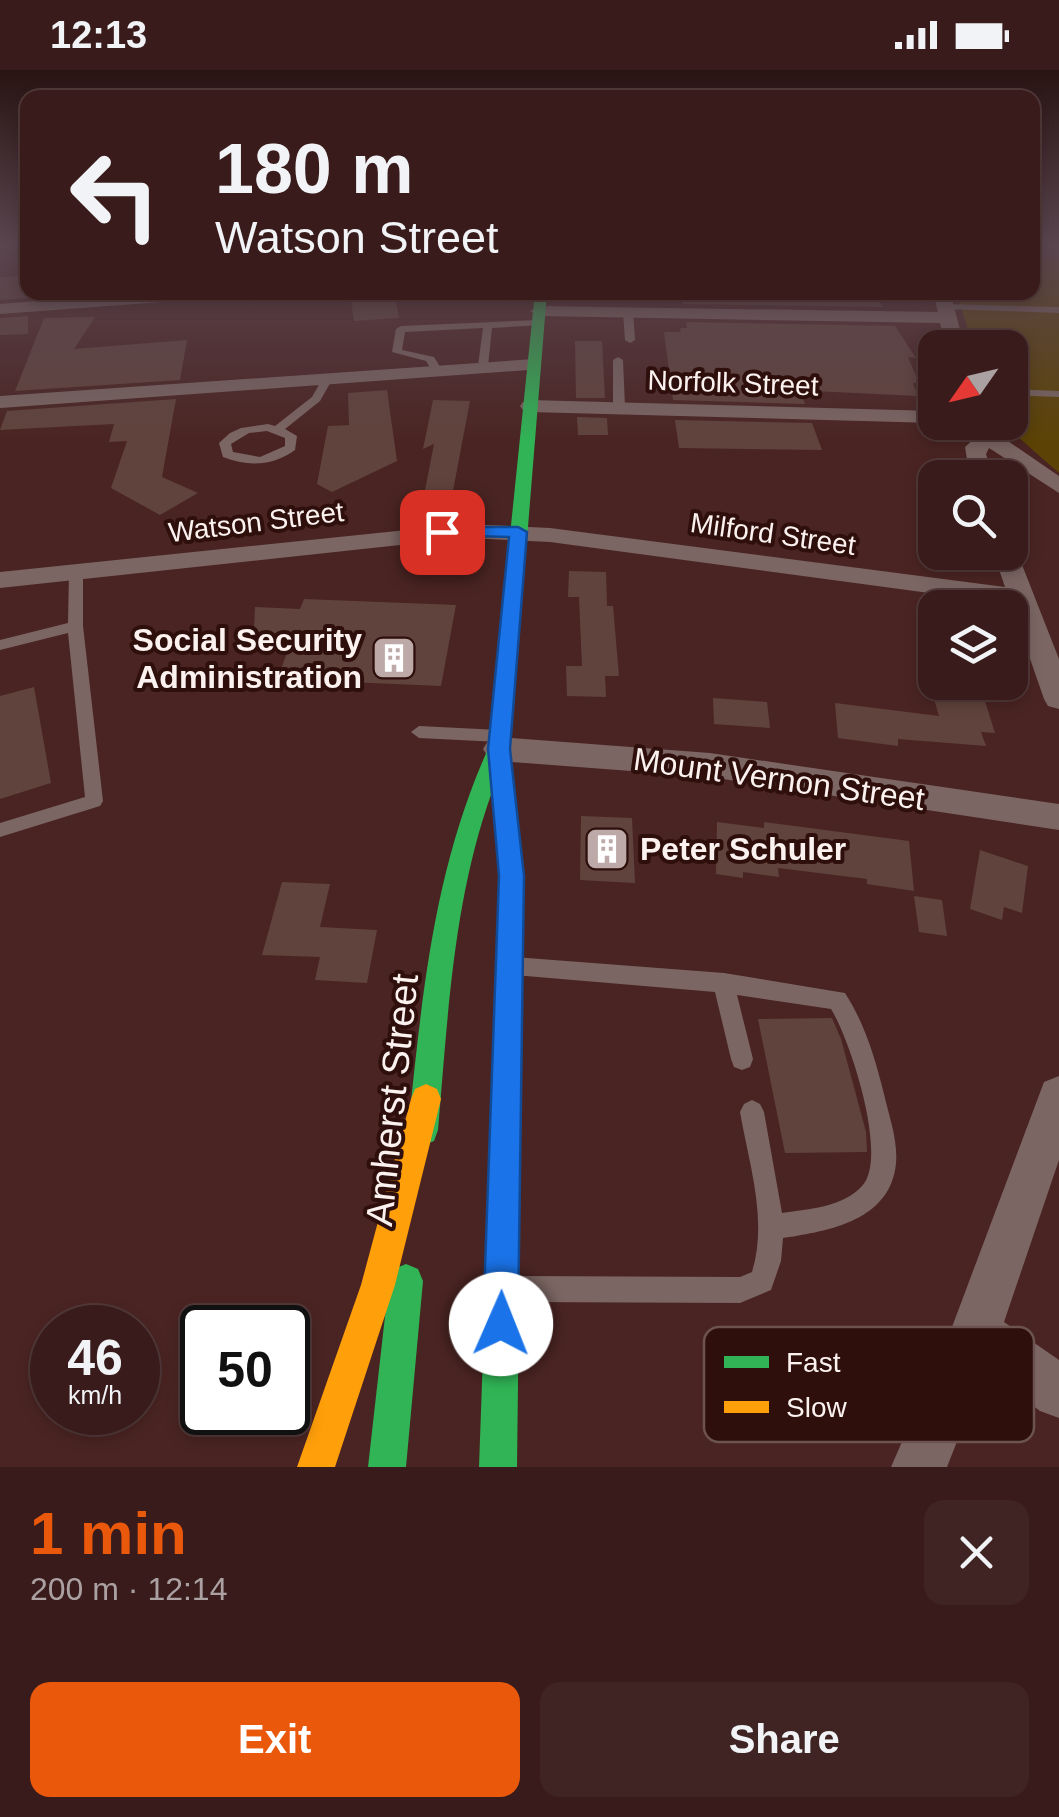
<!DOCTYPE html>
<html lang="en">
<head>
<meta charset="utf-8">
<style>
	body { margin:0; font-family:Helvetica,sans-serif; background:#3f2423; color:#f1f3f6; height:100vh; display:flex; flex-direction:column; font-size:38px; white-space:nowrap }
	* { box-sizing:border-box; margin:0 }
	p { font-size:32px; color:#aba1a2 }
	.icon { flex:none; width:55px; height:55px; fill:none; stroke:currentColor; stroke-width:2; stroke-linecap:round; stroke-linejoin:round }
	.map { position:relative; height:1397px; overflow:hidden }
	.panel { display:flex; flex-direction:column; background:#381b1a; flex:1 }
	.panel>* { flex:none }
	.guide { position:absolute; left:20px; top:20px; width:1020px; height:210px; border-radius:20px; box-shadow:0 5px 15px #0003,0 0 0 2px #523939; background:#381b1a; color:#f1f3f6; overflow:hidden }
	.needle { width:65px; rotate:236deg }
	.controls { position:absolute; left:918px; top:260px; display:grid; gap:20px }
	.controls a { display:grid; place-items:center; width:110px; height:110px; border-radius:20px; background:#381b1a; box-shadow:0 5px 15px #0003,0 0 0 2px #523939; font-size:50px }
	.speed { position:absolute; left:30px; top:1235px; display:flex; gap:20px; font-size:50px; font-weight:700; text-align:center }
	.speed>* { display:grid; place-content:center; width:130px; height:130px; border-radius:50%; background:#381b1a; box-shadow:0 5px 15px #0003,0 0 0 2px #523939; line-height:1 }
	.speed small { font-size:25px; font-weight:400 }
	.speed .limit { border:5px solid #111; border-radius:15px; background:#fff; color:#111 }
	.pin { position:absolute; display:grid; place-items:center; width:85px; height:85px; color:#fff; margin:-42px; border-radius:20px; box-shadow:0 5px 15px #0006 }
	.me { position:absolute; width:110px; margin:-55px; rotate:1deg; stroke-linejoin:round; filter:drop-shadow(0 0 8px #0008) }
	.turn { display:flex; align-items:center; gap:35px; height:210px; padding:0 30px; font-size:45px }
	.turn .icon { width:130px; height:130px; stroke-width:2.5 }
	.turn b { display:block; font-size:70px; line-height:85px }
	.round { display:grid; place-items:center; flex:none; width:105px; height:105px; border-radius:20px; background:#3f2423 }
	.headline { display:flex; align-items:center; justify-content:space-between; height:170px; padding:0 30px }
	h1 { font-size:60px; font-weight:800; line-height:75px; color:#ea580c }
	.button { display:flex; gap:20px; margin-top:auto; padding:20px 30px }
	.button a { flex:1; height:115px; border-radius:20px; background:#ea580c; color:#fff; font-size:40px; font-weight:800; line-height:115px; text-align:center }
	.button a+a { background:#3f2423; color:#f1f3f6 }
	.status { display:flex; justify-content:space-between; align-items:center; height:70px; padding:0 50px; background:#381b1a; direction:ltr }
	.status svg { height:28px; fill:currentColor }
	.map>svg:first-child { display:block }
	.green { fill:#5c4305 }
	.building { fill:#60433c }
	.lines { fill:none; stroke-linecap:round; stroke-linejoin:round }
	.lane { fill:#7b6663; fill-rule:evenodd }
	.street { fill:#7b6663; fill-rule:evenodd }
	.fast { fill:#30b455; fill-rule:evenodd }
	.slow { fill:#ff9f0a; fill-rule:evenodd }
	.route { fill:#1a73e8; stroke:#114b97; stroke-width:2.5 }
	.labels { text-anchor:middle; dominant-baseline:central; stroke-width:8; stroke-linejoin:round; paint-order:stroke }
	.far-street-label { font-size:28px; fill:#fbf2f0; stroke:#2e0f0c }
	.poi-label { font-size:32px; font-weight:bold; fill:#fbf2f0; stroke:#2e0f0c; text-anchor:end }
	.street-label { font-size:32px; fill:#fbf2f0; stroke:#2e0f0c }
	.near-street-label { font-size:38px; fill:#fbf2f0; stroke:#2e0f0c }
	.key { fill:#2e0f0c; stroke:#6c5350; stroke-width:2.5 }
	.key-label { font-size:28px; fill:#fbf2f0 }
</style>
</head>
<body>
<div class="status"><b>12:13</b><svg viewBox="0 0 49 12"><path d="M0 12V9h3v3zM5 12V6h3v6zM10 12V3h3v9zM15 12V0h3v12zM26 1h20v11H26zM47 4h2v5h-2z"/></svg></div>
<div class="map">
<svg width="1059" height="1397" viewBox="0 0 1059 1397">
	<rect width="100%" height="100%" fill="#4a2422"/>
	<polygon class="green" points="1033,186 1059,188 1059,403 1002,353 1010,352 1010,278 974,277 956,223 1032,222"/>
	<g class="building">
		<polygon points="28,206 28,228 0,230 0,207"/>
		<polygon points="394,222 399,248 354,251 350,224"/>
		<polygon points="681,222 861,222 863,227 877,228 883,237 683,234"/>
		<polygon points="28,246 28,264 0,265 0,248"/>
		<polygon points="95,247 74,279 187,270 180,310 15,321 44,248"/>
		<polygon points="686,252 895,256 916,288 908,287 919,313 913,313 918,326 792,320 802,325 805,334 673,330 664,262 681,262 680,258 687,258"/>
		<polygon points="575,271 602,271 605,328 576,328"/>
		<polygon points="387,320 397,391 332,422 317,414 328,356 349,355 348,323"/>
		<polygon points="176,329 162,407 198,423 160,445 111,418 127,371 109,372 114,354 0,360 7,341"/>
		<polygon points="433,330 470,331 452,426 424,425 434,374 423,379"/>
		<polygon points="577,347 607,348 608,365 578,365"/>
		<polygon points="675,350 812,353 822,380 679,378"/>
		<polygon points="569,501 606,502 607,536 613,536 619,606 605,606 606,627 567,626 566,596 582,596 579,527 568,527"/>
		<polygon points="304,529 456,535 441,616 277,609 287,583 253,581 255,537 300,539"/>
		<polygon points="943,612 979,612 995,663 981,662 986,676 898,669 898,676 838,668 835,633 939,646 934,629 948,630"/>
		<polygon points="34,617 51,713 0,729 0,626"/>
		<polygon points="713,628 767,632 770,658 714,654"/>
		<polygon points="581,746 632,748 635,813 580,810"/>
		<polygon points="717,752 764,758 764,752 909,771 914,821 867,814 867,809 778,798 779,807 743,802 743,808 716,804"/>
		<polygon points="980,780 1028,796 1022,843 1004,837 1002,850 970,839"/>
		<polygon points="282,812 330,814 320,857 377,860 367,913 315,910 320,887 262,885"/>
		<polygon points="914,826 942,830 947,866 919,862"/>
		<polygon points="832,948 841,969 866,1062 867,1082 785,1083 758,949"/>
	</g>
	<g class="lines">
		<g class="lane">
			<polygon points="941,234 1059,237 1059,243 944,239 939,236"/>
			<polygon points="628,239 633,242 635,270 630,273 625,270 623,242"/>
			<polygon points="538,250 543,253 541,255 492,258 488,296 483,299 478,296 483,258 405,262 402,280 434,287 442,300 441,302 433,302 426,291 392,282 396,259 401,256"/>
			<polygon points="618,287 623,290 625,337 619,340 613,337 613,290"/>
			<path d="M324 306 333 308 320 331 285 359 297 366 295 380C273 396 248 397 223 387L219 373 230 363 241 358 268 354 275 356 312 327ZM267 361 285 368V376L260 387 233 382 231 374 249 363Z"/>
			<polygon points="1010,319 1059,321 1059,327 1010,325"/>
			<polygon points="76,499 83,503 83,556 103,731 100,736 0,767 0,753 85,727 68,563 0,580 0,570 68,553 69,503"/>
			<polygon points="419,656 499,660 507,666 499,672 419,668 411,662"/>
			<path d="M514 887 724 903 845 923C865 954 875 988 884 1024 889 1046 898 1070 896 1093 891 1150 830 1161 783 1168L781 1191 771 1220 740 1233 517 1232 508 1228 504 1219 508 1210 517 1206 740 1207 752 1202C768 1150 749 1094 740 1042L744 1034 752 1030 760 1034 764 1042 782 1143C809 1139 843 1137 862 1116 889 1088 850 969 831 939L737 925 753 989 750 997 742 1000 734 997 731 989 715 922 514 905 507 903 504 896 507 889Z"/>
		</g>
		<g class="street">
			<polygon points="153,222 237,222 229,227 0,244 0,234"/>
			<polygon points="933,222 950,222 965,278 946,278 940,253 539,246 530,241 539,236 938,242"/>
			<polygon points="534,289 541,291 541,299 0,338 0,326"/>
			<polygon points="530,330 935,341 935,352 938,352 935,353 530,342 523,340 520,336 523,332"/>
			<polygon points="968,352 990,352 1005,369 1059,406 1059,423 989,378 986,384 993,408 970,408 965,377 978,365"/>
			<polygon points="465,454 550,458 1005,517 993,482 1010,482 1010,475 1015,477 1059,589 1059,639 1048,636 1044,629 1011,534 550,472 465,468 0,518 0,502"/>
			<polygon points="499,667 710,683 1059,734 1059,760 710,707 499,691 488,687 483,679 488,671"/>
			<polygon points="1059,1006 1059,1090 1004,1252 1059,1290 1059,1348 1040,1341 985,1300 947,1397 891,1397 952,1257 1044,1012"/>
		</g>
		<g class="fast">
			<path d="M535 222H547L510 679 524 805 517 1397H479L500 805 492 722C453 830 448 946 438 1060L434 1071 423 1075 412 1071 408 1060C422 928 433 801 488 679Z"/>
			<polygon points="406,1194 418,1199 423,1211 406,1397 368,1397 389,1211 394,1199"/>
		</g>
		<polygon class="slow" points="426,1014 437,1019 441,1029 395,1215 335,1397 297,1397 361,1215 411,1029 415,1019"/>
	</g>
	<linearGradient id="sky" x2="0" y2="1"><stop stop-color="#291413"/><stop offset="0.47" stop-color="#5a454f"/><stop offset="1" stop-color="#5a454f" stop-opacity="0"/></linearGradient>
	<rect width="1059" height="372" fill="url(#sky)"/>
	<polygon class="route" points="442,457 518,457 527,462 510,679 524,806 518,1254 513,1267 501,1272 488,1267 483,1254 499,806 488,679 509,467 435,465 435,458"/>
	<defs>
		<symbol id="building-square" viewBox="-11 -11 22 22"><rect x="-9" y="-9" width="18" height="18" rx="4" fill="#bdaaa8" stroke="#2e0f0c"/><path d="M-4-6H4V6H1V3H-1V6H-4ZM-2.5-4.3h1.7v1.8h-1.7ZM.8-4.3h1.7v1.8H.8ZM-2.5-1h1.7V.8h-1.7ZM.8-1h1.7V.8H.8Z" fill="#fff"/></symbol>
	</defs>
	<g fill-rule="evenodd">
		<use href="#building-square" x="369" y="563" width="50" height="50"/>
		<use href="#building-square" x="582" y="754" width="50" height="50"/>
	</g>
	<g class="labels">
		<g class="far-street-label">
			<text transform="translate(733 313) rotate(2)">Norfolk Street</text>
			<text transform="translate(256 452) rotate(-7)">Watson Street</text>
			<text transform="translate(773 464) rotate(8)">Milford Street</text>
		</g>
		<g class="poi-label">
			<text x="362" y="570">Social Security<tspan x="362" dy="37">Administration</tspan></text>
			<text x="640" y="779" text-anchor="start">Peter Schuler</text>
		</g>
		<g class="street-label">
			<text transform="translate(779 709) rotate(8)">Mount Vernon Street</text>
		</g>
		<g class="near-street-label">
			<text transform="translate(392 1030) rotate(-84)">Amherst Street</text>
		</g>
	</g>
	<rect x="704" y="1257" width="330" height="115" rx="15" class="key"/>
	<rect x="724" y="1286" width="45" height="12" fill="#30b455"/>
	<rect x="724" y="1331" width="45" height="12" fill="#ff9f0a"/>
	<g class="key-label">
		<text x="786" y="1302">Fast</text>
		<text x="786" y="1347">Slow</text>
	</g>
</svg>
<div class="controls">
<a><svg class="needle" viewBox="-14 -14 28 28"><path d="M0-13l5 13h-10z" fill="#e53935"/><path d="M0 13l5-13h-10z" fill="#aba1a2"/></svg></a>
<a><svg class="icon" aria-label="search" viewBox="0 0 24 24"><circle cx="10" cy="10" r="6"/><path d="M15 15l6 6"/></svg></a>
<a><svg class="icon" aria-label="layers" viewBox="0 0 24 24"><path d="M12 4l9 5-9 5-9-5zM3 14l9 5 9-5"/></svg></a>
</div>
<div class="speed"><div>46<small>km/h</small></div><div class="limit">50</div></div>
<div class="pin" style="left:442px;top:462px;background:#d93025"><svg class="icon" aria-label="arrive" viewBox="0 0 24 24"><path d="M6 21V4h12l-3 4 3 4H6"/></svg></div>
<svg class="me" style="left:501px;top:1254px" viewBox="-20 -20 40 40"><circle r="19" fill="#fff"/><path d="M0-13L10 11 0 6-10 11z" fill="#1a73e8"/></svg>
<div class="guide">
<div class="turn"><svg class="icon" aria-label="left" viewBox="0 0 24 24"><path d="M17 20v-9H6M10 6l-5 5 5 5"/></svg><div><b>180 m</b>Watson Street</div></div>
</div>
</div>
<section class="panel">
<div class="headline"><div><h1>1 min</h1><p>200 m · 12:14</p></div><a class="round"><svg class="icon" aria-label="close" viewBox="0 0 24 24"><path d="M6 6l12 12M18 6L6 18"/></svg></a></div>
<div class="button"><a>Exit</a><a>Share</a></div>
</section>
</body>
</html>
